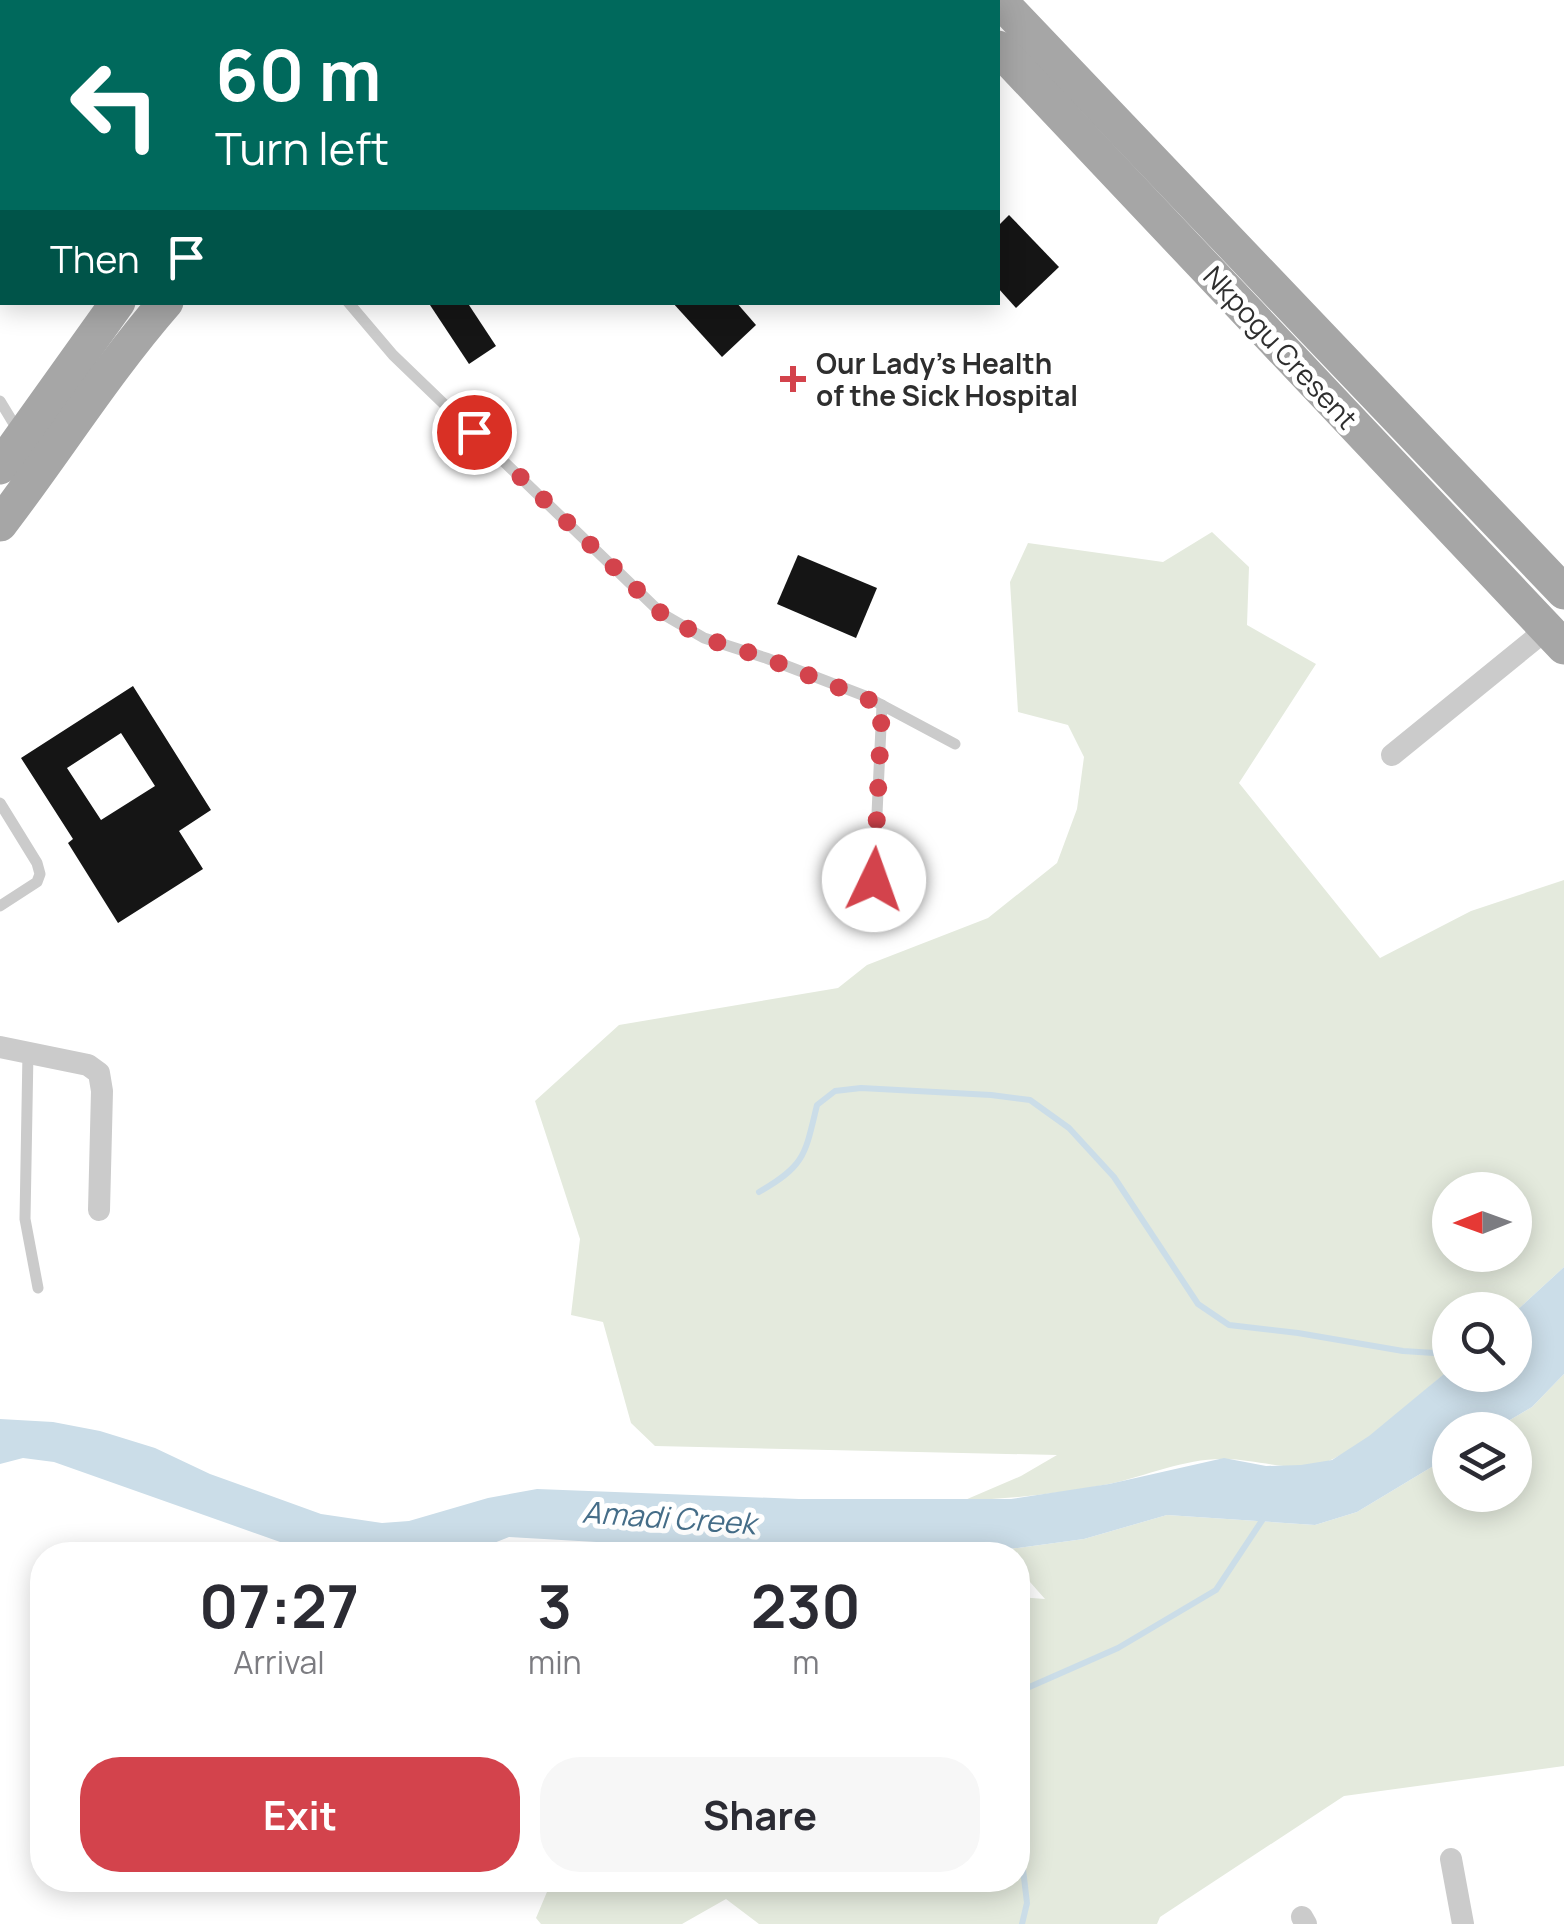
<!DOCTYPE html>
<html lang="en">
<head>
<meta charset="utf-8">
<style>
	body { margin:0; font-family:Manrope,sans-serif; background:#f7f7f7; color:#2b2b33; height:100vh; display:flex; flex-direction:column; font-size:38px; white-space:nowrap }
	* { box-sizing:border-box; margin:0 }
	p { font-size:32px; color:#7c7c81 }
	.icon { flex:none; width:55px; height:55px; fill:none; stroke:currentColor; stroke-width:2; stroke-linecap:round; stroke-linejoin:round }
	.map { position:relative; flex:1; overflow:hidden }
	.details { position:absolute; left:30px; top:1542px; width:1000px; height:350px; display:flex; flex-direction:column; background:#fff; border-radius:40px; box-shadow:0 5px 25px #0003 }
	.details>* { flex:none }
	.banner { position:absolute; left:0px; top:0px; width:1000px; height:305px; box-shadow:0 5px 25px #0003; background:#00695c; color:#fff; overflow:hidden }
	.needle { width:65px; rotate:269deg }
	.tools { position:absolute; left:1432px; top:1172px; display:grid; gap:20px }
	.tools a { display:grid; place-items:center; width:100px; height:100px; border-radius:50%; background:#fff; box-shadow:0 5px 25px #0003; font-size:50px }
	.pin { position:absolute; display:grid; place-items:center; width:85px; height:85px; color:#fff; margin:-42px; border:5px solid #fff; border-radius:50%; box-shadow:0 2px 10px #0007 }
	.me { position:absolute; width:110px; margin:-55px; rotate:3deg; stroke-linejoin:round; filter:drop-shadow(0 0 8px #0008) }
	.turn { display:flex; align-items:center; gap:35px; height:210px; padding:0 50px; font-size:45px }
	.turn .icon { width:130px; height:130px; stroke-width:2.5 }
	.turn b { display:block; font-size:70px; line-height:85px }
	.then { display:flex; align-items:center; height:95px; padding:0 50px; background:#0003; gap:20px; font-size:38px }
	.eta { display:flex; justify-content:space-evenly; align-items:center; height:170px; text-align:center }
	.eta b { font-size:60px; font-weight:700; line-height:70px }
	.cta { display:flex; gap:20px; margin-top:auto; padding:20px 50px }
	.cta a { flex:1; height:115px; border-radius:40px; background:#d3434c; color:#fff; font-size:40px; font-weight:700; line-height:115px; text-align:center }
	.cta a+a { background:#f7f7f7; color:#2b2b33 }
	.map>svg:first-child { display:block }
	.green { fill:#e4eadd; fill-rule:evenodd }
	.water { fill:#cbdde8 }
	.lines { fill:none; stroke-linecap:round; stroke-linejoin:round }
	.stream { stroke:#cbdde8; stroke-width:6 }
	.building { fill:#151515; fill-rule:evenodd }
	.service { stroke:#cbcbcb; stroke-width:11 }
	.minor { stroke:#cbcbcb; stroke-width:22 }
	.primary { stroke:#a6a6a6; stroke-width:35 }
	.route { stroke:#d3434c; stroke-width:18; stroke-dasharray:0 32.4 }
	.poi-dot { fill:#d3434c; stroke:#fff; stroke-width:4 }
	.labels { text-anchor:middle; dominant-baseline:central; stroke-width:10; stroke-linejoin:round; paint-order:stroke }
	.street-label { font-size:28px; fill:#2e2e2e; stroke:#fff }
	.poi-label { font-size:28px; font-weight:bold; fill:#2e2e2e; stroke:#fff; text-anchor:start }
	.water-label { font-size:30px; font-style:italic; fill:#456d88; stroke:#fff }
</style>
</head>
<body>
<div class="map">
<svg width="1564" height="1924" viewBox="0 0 1564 1924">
	<rect width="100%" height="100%" fill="#fff"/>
	<g class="green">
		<path d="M1212 532 1249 567 1247 625 1316 664 1239 783 1380 958 1471 911 1564 880V1267L1515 1312 1450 1310V1369C1414 1399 1377 1437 1335 1458 1299 1477 1258 1458 1222 1459 1184 1459 1146 1476 1109 1484 1062 1493 1014 1499 965 1500L1021 1476 1057 1455 655 1446 631 1423 603 1322 571 1315 580 1239 535 1101 619 1025 838 988 867 965 988 918 1057 863 1077 809 1084 757 1068 725 1018 712 1010 582 1028 543 1163 562ZM1450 1190H1515V1255H1450Z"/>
		<polygon points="1564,1374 1564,1766 1344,1796 1160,1917 1157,1924 759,1924 726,1899 682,1924 541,1924 536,1918 552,1880 1018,1880 1018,1597 1045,1599 1030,1582 1018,1577 1018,1555 965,1555 1084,1539 1167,1515 1315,1525 1357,1512 1450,1456 1450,1495 1515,1495 1515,1430 1493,1430 1532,1407"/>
	</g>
	<polygon class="water" points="1564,1267 1564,1374 1532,1407 1493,1430 1450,1430 1450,1456 1357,1512 1315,1525 1167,1515 1084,1539 965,1555 697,1555 614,1543 509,1537 464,1555 317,1555 54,1462 23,1458 0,1464 0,1419 53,1422 100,1431 155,1448 210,1474 321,1514 382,1523 409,1521 488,1498 537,1489 799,1499 1011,1499 1109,1484 1224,1458 1266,1466 1301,1465 1332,1460 1369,1436 1450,1369 1450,1375 1515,1375 1515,1312"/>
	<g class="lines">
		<g class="stream">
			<path d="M759 1192C805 1166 805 1155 817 1105L835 1091 861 1088 991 1095 1030 1100 1069 1128 1114 1177 1198 1304 1229 1325 1298 1333 1403 1351 1450 1354"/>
			<polyline points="1018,1692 1118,1648 1216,1590 1263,1519"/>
			<polyline points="1018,1827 1027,1903 1022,1924"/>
		</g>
	</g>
	<g class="building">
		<polygon points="1009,215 1059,267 1016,308 998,288 998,226"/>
		<polygon points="428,302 467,302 496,346 469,364"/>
		<polygon points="672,302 736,302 756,325 722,357"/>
		<polygon points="798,555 877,588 856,638 777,604"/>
		<path d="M133 686 211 810 179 831 203 869 118 923 68 843 73 839 21 758ZM121 733 155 786 101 820 67 768Z"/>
	</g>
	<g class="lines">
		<g class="service">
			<polyline points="0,144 2,147"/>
			<polyline points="348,302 393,355 661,613 704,638 766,658 865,696 955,744"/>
			<polyline points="0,401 20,434"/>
			<polyline points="0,803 37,863 40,874 37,882 0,906"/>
			<polyline points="874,879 882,705"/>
			<polyline points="28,1052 25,1219 38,1288"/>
		</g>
		<g class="minor">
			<polyline points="1392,755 1547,629"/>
			<polyline points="0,1047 88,1065 99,1073 102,1091 99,1210"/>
			<polyline points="1451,1859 1463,1924"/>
			<polyline points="1302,1917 1306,1924"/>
		</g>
		<g class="primary">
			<polyline points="951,0 954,2"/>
			<polyline points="999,0 1564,592"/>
			<polyline points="429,2 431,0"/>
			<polyline points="474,2 476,0"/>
			<polyline points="998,48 1564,647"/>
			<polyline points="0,467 118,302"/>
			<path d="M0 524C56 451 105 372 166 302"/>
		</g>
	</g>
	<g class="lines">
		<polyline class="route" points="474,432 661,613 704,638 766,658 882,705 874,880"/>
	</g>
	<path class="poi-dot" d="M788 364h10v10h10v10h-10v10h-10v-10h-10v-10h10z"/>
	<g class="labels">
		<g class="street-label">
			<text transform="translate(1281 347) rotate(47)">Nkpogu Cresent</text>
		</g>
		<g class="poi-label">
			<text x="816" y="363">Our Lady's Health<tspan x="816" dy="32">of the Sick Hospital</tspan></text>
		</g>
		<g class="water-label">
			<text transform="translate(669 1517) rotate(4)">Amadi Creek</text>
		</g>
	</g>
</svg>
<div class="tools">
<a><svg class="needle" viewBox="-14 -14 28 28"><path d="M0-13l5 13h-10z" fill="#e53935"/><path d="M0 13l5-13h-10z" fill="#7c7c81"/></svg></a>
<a><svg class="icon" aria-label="search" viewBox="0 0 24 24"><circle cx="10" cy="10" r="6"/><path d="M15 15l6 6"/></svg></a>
<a><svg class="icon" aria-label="layers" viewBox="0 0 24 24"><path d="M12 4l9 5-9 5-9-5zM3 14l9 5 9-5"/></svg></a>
</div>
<div class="pin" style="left:474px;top:432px;background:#d93025"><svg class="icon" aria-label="arrive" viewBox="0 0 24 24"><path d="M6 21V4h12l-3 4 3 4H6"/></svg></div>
<svg class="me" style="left:874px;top:880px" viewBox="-20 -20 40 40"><circle r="19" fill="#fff"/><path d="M0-13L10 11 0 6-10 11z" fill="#d3434c"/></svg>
<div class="banner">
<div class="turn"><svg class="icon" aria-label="left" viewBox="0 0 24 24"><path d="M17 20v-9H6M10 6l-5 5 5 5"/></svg><div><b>60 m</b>Turn left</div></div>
<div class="then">Then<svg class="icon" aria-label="arrive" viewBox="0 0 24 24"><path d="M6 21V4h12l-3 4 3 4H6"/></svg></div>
</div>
<section class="details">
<div class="eta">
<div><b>07:27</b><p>Arrival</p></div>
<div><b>3</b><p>min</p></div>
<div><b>230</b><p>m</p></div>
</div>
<div class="cta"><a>Exit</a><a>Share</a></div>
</section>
</div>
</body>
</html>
